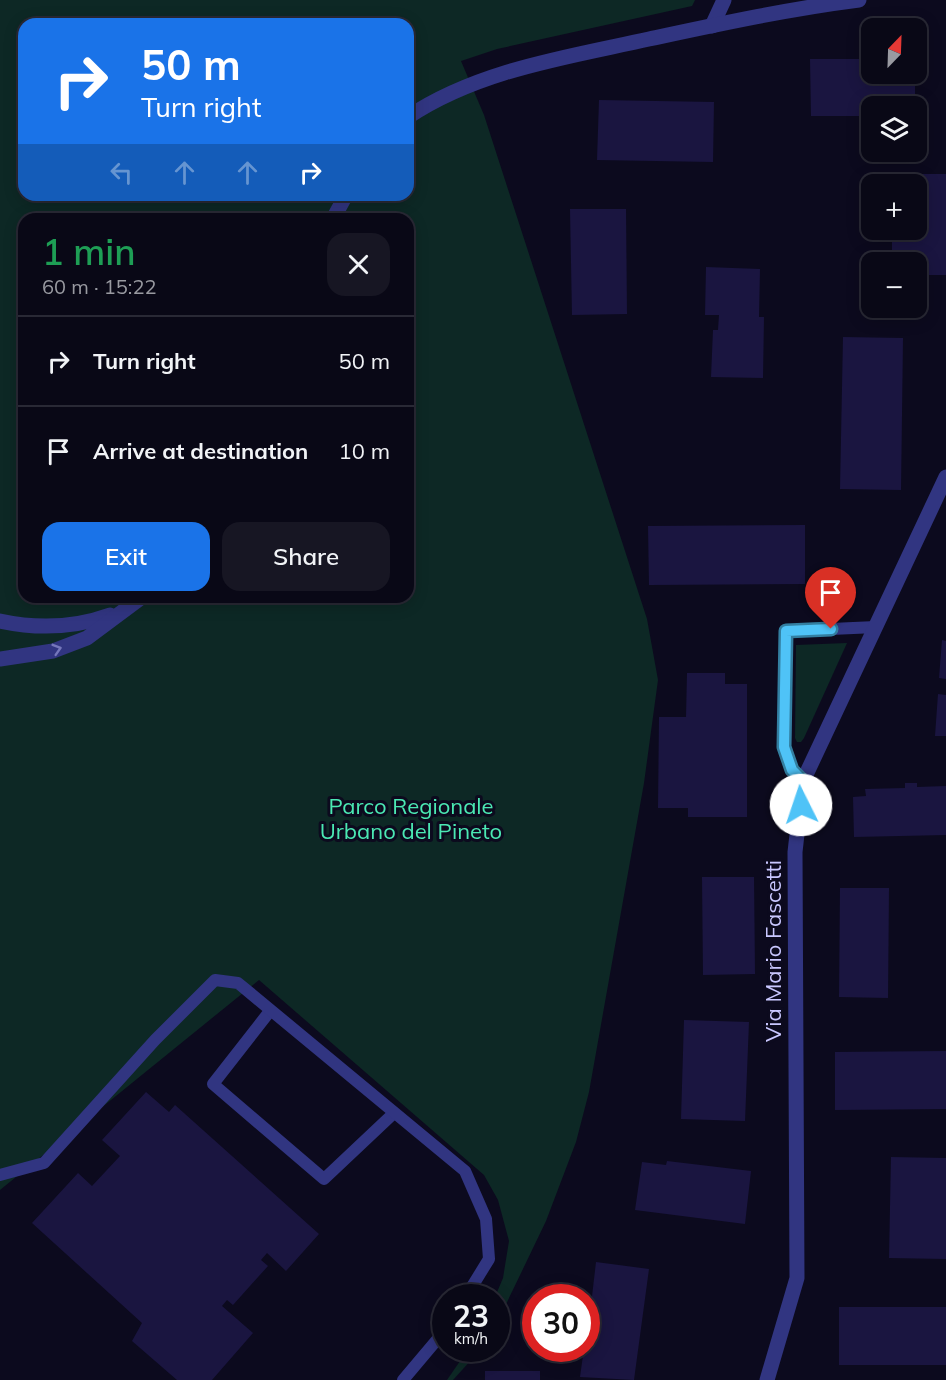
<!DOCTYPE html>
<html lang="en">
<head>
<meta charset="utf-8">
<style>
	body { margin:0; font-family:Mulish,sans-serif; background:#171623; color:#f1f3f6; height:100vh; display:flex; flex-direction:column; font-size:22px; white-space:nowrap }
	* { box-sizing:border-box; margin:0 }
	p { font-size:20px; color:#999aa1 }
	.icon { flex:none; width:33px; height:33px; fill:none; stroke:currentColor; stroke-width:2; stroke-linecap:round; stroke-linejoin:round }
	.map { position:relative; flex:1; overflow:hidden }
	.details { position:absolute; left:18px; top:213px; width:396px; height:390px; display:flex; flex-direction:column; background:#090816; border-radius:18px; box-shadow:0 3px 15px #0003,0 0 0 2px #292935 }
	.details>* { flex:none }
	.banner { position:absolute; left:18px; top:18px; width:396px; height:183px; border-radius:18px; box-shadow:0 3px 15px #0003,0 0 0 2px #292935; background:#1a73e8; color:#fff; overflow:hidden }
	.needle { width:39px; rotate:23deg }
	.buttons { position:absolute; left:861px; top:18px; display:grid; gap:12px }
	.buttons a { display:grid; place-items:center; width:66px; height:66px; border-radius:12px; background:#090816; box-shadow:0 3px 15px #0003,0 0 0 2px #292935; font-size:30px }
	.speed { position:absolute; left:432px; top:1284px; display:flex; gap:12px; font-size:30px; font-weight:700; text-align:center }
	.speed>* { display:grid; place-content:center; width:78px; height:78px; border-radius:50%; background:#090816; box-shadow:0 3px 15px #0003,0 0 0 2px #292935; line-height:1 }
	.speed small { font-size:15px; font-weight:400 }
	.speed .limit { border:9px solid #d22; background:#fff; color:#111 }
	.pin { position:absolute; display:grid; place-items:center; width:51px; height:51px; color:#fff; margin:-62px -26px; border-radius:50% 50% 50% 0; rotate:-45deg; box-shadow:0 0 6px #0007 }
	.pin .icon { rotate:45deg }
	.me { position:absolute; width:66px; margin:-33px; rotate:356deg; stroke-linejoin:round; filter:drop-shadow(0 0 4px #0008) }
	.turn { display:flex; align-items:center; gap:21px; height:126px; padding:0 24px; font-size:27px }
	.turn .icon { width:78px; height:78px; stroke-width:2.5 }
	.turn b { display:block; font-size:42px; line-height:51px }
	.lanes { display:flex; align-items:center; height:57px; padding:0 24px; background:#0003; justify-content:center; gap:30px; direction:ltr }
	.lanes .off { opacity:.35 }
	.round { display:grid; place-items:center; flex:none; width:63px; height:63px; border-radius:18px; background:#171623 }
	.head { display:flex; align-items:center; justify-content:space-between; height:102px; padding:0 24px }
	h1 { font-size:36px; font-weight:600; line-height:45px; color:#1e9e55 }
	.action { display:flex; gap:12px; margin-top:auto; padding:12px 24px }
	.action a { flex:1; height:69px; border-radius:18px; background:#1a73e8; color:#fff; font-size:24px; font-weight:600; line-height:69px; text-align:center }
	.action a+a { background:#171623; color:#f1f3f6 }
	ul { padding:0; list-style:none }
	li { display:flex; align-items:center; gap:18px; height:90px; padding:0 24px; border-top:2px solid #292935 }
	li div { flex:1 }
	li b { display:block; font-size:22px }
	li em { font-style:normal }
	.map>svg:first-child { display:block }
	.green { fill:#0d2825; fill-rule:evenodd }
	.building { fill:#1a1540 }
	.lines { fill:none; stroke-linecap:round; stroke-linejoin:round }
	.service { stroke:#313581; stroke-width:12 }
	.minor { stroke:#313581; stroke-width:15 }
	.tertiary { stroke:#313581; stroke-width:15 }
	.oneway { stroke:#7577ba }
	.route-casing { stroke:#337fa1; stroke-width:15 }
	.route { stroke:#4fc3f7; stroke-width:10 }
	.labels { text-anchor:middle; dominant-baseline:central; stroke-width:6; stroke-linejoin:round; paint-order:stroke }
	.park-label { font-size:22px; fill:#4be8b3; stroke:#0c0a1e }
	.street-label { font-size:22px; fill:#c9c7ff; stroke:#0c0a1e }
</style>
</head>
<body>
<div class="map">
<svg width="946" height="1380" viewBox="0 0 946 1380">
	<rect width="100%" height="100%" fill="#0c0a1e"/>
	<g class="green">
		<path d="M0 0H695L692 6 497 49 461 61 484 115 647 619 658 680 644 783 589 1092 576 1142 546 1221 497 1323 495 1297 503 1278 509 1241 498 1200 484 1175 259 980 0 1190ZM24 24H408V195H24ZM24 219H408V597H24Z"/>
		<polygon points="847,643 804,738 801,742 797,742 795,738 796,645"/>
		<polygon points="469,1348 481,1349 453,1380 447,1380"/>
	</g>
	<g class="building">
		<polygon points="810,59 872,59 872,74 915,74 915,106 872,106 872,116 811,116"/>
		<polygon points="599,100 714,102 713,162 597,160"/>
		<polygon points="892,174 946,174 946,275 916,275 916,262 892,262 892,230 916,230 916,184 892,184"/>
		<polygon points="570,209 626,209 627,314 572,315"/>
		<polygon points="706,267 760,269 759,317 764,317 763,378 711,377 713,330 718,330 719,315 705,315"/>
		<polygon points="843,337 903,338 901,490 840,489"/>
		<polygon points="805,525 805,584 649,585 648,526"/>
		<polygon points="942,640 946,641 946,679 939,678"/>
		<polygon points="687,673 725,673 725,684 747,684 747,817 688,817 688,808 658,808 659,717 686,717"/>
		<polygon points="938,694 946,695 946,736 935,736"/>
		<polygon points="905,783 917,783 917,787 946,786 946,835 854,837 853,797 866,796 865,789 905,788"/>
		<polygon points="702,877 754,877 755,974 703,975"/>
		<polygon points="840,888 889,888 888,998 839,997"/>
		<polygon points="684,1020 749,1022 745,1121 681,1119"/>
		<polygon points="946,1051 946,1109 835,1110 835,1052"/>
		<polygon points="146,1092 169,1112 175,1105 319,1234 286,1271 267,1253 261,1260 268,1266 233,1305 227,1300 222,1306 253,1333 212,1380 177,1380 132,1341 142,1323 32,1223 78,1173 92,1186 120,1156 102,1140"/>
		<polygon points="891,1157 946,1158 946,1259 889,1258"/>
		<polygon points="667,1161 751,1171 745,1224 635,1210 642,1162 666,1165"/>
		<polygon points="596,1262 649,1269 634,1380 580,1377 584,1348 586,1348"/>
		<rect x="839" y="1307" width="107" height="58"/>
		<rect x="485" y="1371" width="55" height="9"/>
	</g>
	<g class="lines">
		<g class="service">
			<polyline points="803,781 792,770 785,747 786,631 876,627"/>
			<polyline points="270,1011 213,1084 324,1179 394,1113"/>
			<polyline points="0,1175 44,1163 155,1040 215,980 238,983 465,1171 486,1219 489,1259 465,1298"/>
			<polyline points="403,1380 446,1329"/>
		</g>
		<g class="minor">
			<polyline points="712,26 724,0"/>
			<polyline points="767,1380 797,1278 795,852 803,781 946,477"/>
		</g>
		<g class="tertiary">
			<path d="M408 117C478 70 568 57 649 39 719 24 788 9 859 0"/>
			<polyline points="333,219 346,195"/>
			<path d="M0 621C37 629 74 628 110 615"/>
			<polyline points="0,659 53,651 87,638 142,597"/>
		</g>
	</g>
	<defs><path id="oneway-chevron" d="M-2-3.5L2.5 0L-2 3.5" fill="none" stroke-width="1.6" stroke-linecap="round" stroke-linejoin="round" transform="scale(1.5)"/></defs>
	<use class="oneway" href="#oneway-chevron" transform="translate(57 649) rotate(-17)"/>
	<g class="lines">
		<defs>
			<polyline id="route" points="801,805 803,781 792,770 784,747 786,631 831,629"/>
		</defs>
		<use href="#route" class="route-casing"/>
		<use href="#route" class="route"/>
	</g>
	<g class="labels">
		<g class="park-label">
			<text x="411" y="806">Parco Regionale<tspan x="411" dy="25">Urbano del Pineto</tspan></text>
		</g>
		<g class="street-label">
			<text transform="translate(773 951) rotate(-90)">Via Mario Fascetti</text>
		</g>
	</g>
</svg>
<div class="buttons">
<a><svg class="needle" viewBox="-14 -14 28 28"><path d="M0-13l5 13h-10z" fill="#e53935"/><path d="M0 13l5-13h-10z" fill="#999aa1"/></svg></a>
<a><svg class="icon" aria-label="layers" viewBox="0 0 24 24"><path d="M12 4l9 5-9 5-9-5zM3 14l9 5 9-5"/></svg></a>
<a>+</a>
<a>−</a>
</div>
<div class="speed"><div>23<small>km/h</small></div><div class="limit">30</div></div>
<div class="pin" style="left:831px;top:629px;background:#d93025"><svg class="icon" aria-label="arrive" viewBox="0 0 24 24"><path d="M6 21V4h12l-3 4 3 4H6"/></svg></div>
<svg class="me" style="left:801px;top:805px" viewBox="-20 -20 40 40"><circle r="19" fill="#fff"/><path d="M0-13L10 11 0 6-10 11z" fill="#4fc3f7"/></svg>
<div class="banner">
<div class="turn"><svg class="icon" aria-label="right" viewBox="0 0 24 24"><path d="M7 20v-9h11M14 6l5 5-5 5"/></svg><div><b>50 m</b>Turn right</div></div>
<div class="lanes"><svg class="icon off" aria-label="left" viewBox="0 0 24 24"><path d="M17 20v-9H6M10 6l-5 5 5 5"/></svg><svg class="icon off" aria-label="ahead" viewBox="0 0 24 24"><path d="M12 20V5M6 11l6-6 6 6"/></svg><svg class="icon off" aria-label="ahead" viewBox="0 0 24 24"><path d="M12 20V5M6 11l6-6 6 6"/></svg><svg class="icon" aria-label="right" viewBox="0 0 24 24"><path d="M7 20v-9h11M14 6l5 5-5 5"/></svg></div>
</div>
<section class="details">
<div class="head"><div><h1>1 min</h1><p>60 m · 15:22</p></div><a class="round"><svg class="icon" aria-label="close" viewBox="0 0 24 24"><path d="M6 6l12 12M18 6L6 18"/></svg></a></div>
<ul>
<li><svg class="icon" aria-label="right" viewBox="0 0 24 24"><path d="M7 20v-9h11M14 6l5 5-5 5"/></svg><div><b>Turn right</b></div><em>50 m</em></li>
<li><svg class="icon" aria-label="arrive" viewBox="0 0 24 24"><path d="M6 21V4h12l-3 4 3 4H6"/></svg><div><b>Arrive at destination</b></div><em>10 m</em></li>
</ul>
<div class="action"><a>Exit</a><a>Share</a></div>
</section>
</div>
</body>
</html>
